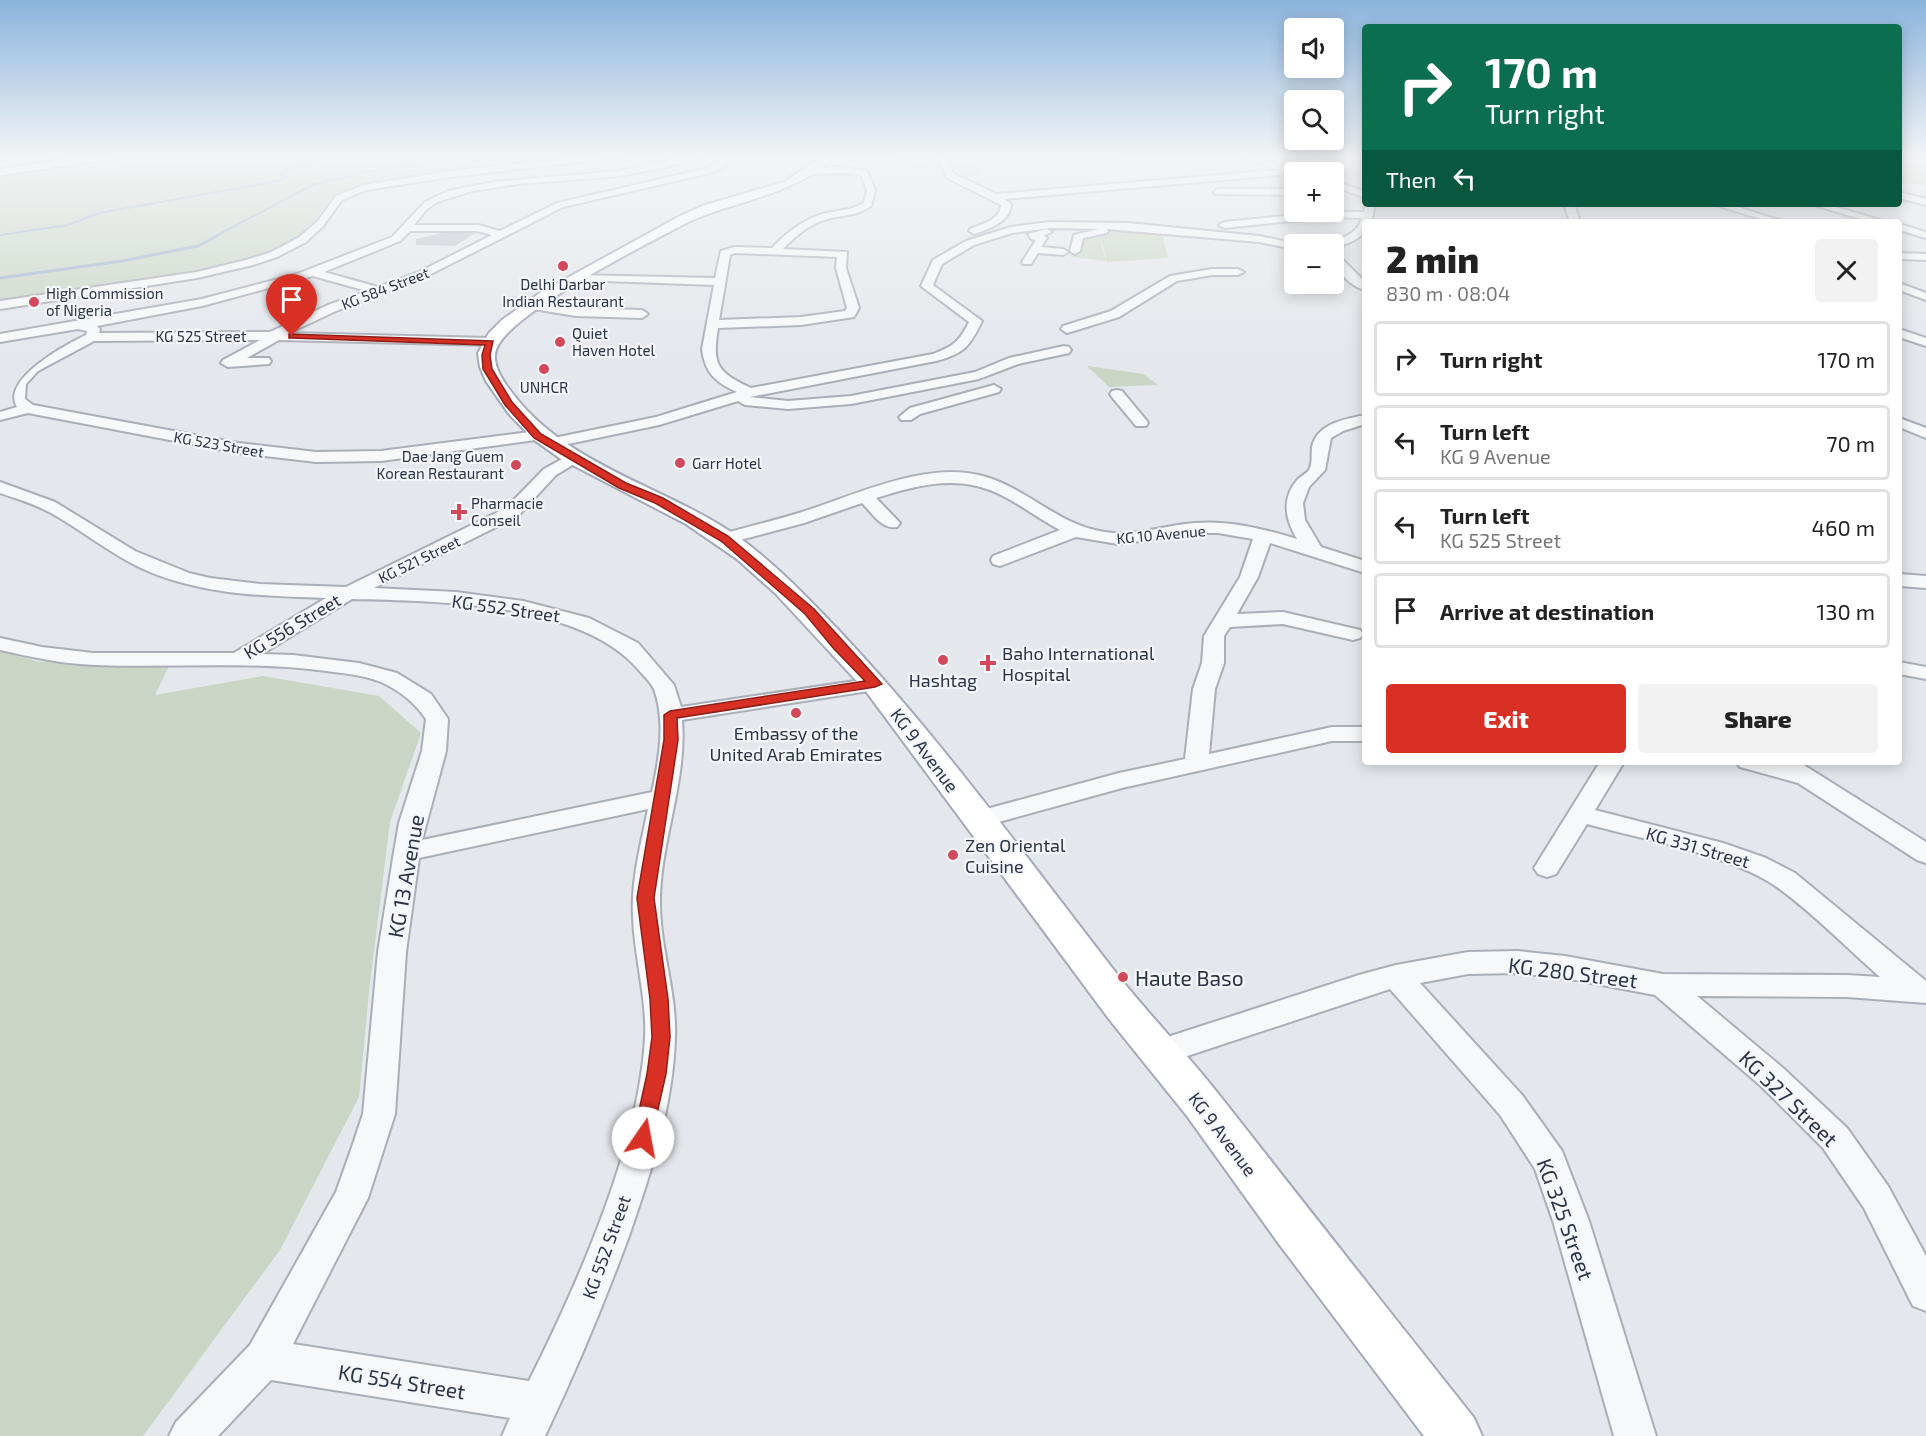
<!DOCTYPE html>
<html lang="en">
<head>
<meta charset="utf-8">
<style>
	body { margin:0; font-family:"Exo 2",sans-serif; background:#f2f2f2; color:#222; height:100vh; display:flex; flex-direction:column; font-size:22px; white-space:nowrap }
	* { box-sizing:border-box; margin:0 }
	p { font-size:20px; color:#767676 }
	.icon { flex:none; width:33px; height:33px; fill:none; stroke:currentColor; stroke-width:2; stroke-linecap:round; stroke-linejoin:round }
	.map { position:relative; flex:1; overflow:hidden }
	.drawer { position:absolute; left:1362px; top:219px; width:540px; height:546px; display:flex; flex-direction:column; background:#fff; border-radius:6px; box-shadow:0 3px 15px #0003 }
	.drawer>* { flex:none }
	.top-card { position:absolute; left:1362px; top:24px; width:540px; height:183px; border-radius:6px; box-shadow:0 3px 15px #0003; background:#0b6e4f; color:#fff; overflow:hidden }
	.tools { position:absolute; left:1284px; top:18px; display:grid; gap:12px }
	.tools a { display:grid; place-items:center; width:60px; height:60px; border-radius:6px; background:#fff; box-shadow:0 3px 15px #0003; font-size:30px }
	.pin { position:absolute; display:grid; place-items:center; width:51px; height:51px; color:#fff; margin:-62px -26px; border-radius:50% 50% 50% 0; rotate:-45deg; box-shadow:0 0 6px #0007 }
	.pin .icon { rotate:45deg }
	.me { position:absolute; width:66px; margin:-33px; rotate:12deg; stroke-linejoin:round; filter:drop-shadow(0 0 4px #0008) }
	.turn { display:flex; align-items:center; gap:21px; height:126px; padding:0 24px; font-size:27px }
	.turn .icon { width:78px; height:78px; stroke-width:2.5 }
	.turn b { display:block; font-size:42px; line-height:51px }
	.then { display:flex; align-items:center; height:57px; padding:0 24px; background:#0003; gap:12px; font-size:22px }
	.round { display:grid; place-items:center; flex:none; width:63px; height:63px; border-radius:6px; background:#f2f2f2 }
	.summary { display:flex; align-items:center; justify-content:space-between; height:102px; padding:0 24px }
	h1 { font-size:36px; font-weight:800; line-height:45px }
	.cta { display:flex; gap:12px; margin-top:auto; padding:12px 24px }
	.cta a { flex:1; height:69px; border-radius:6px; background:#d93025; color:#fff; font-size:24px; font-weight:800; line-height:69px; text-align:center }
	.cta a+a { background:#f2f2f2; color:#222 }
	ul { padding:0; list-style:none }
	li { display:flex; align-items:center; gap:18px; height:75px; margin:0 12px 9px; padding:0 12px; border:3px solid #e0e0e0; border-radius:6px }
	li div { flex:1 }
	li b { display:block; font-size:22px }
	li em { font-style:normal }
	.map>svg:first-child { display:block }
	.green { fill:#c9d6c5 }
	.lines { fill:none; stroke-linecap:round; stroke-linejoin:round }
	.stream-far1 { stroke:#9fb4cc; stroke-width:2 }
	.stream { stroke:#9fb4cc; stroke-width:3 }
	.building { fill:#bbc0ca }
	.minor-casing { stroke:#a9aeb7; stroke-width:4 }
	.major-casing { stroke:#a3abb8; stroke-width:4 }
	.minor { fill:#f7f8fa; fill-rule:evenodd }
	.major { fill:#fff; fill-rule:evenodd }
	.route { fill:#d93025; stroke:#8d1f18; stroke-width:1.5 }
	.poi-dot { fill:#d1495b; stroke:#f4f6f9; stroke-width:2 }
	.labels { text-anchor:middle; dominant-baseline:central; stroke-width:4.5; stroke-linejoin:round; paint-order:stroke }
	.far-poi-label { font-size:15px; fill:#2b3445; stroke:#f4f6f9; text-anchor:start }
	.far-street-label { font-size:15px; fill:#2b3445; stroke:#f4f6f9 }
	.street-label { font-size:18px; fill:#2b3445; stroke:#f4f6f9 }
	.poi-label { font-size:18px; fill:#2b3445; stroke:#f4f6f9; text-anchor:start }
	.near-street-label { font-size:21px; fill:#2b3445; stroke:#f4f6f9 }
	.near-poi-label { font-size:21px; fill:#2b3445; stroke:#f4f6f9; text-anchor:start }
</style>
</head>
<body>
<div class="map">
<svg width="1926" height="1436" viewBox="0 0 1926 1436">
	<rect width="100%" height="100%" fill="#e4e7ec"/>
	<g class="green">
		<polygon points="140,155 601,155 441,172 360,186 332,196 306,233 289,244 241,263 196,273 0,300 0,175"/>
		<polygon points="895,155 1130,155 1136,159 978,168 982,174 963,179 958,170 910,170 910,163 892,163 899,156"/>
		<polygon points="1899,155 1926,155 1926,185 1899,183"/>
		<polygon points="1113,230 1162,231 1168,258 1107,262 1102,241 1100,241 1106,261 1072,257 1070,253 1078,251 1086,235"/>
		<polygon points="1087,366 1143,374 1158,385 1109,387"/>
		<polygon points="0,651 40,662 170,664 155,695 263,676 379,696 421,733 390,822 370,983 359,1097 280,1250 143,1436 0,1436"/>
	</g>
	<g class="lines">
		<g class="stream-far1">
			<polyline points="1342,155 1365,165"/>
			<polyline points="0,235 68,225 99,213 273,182 287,177 281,175 282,170 317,163"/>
			<polyline points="214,237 312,185 377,170 485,155"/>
		</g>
		<polyline class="stream" points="0,278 122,261 198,246 217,236"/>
	</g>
	<polygon class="building" points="442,233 475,233 455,246 416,245 416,239"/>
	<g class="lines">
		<defs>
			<g id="minor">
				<polygon points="600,155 627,155 623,157 451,177 366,190 342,200 323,226 306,242 277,257 253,265 197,278 0,309 0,301 197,272 246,260 269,253 298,238 317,222 336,196 364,185 451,171"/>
				<path d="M692 155H706L667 167 619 176 518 184 472 191 437 202 426 210 414 225H478L500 231 557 203 704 169 720 162 723 158 720 155 732 157 726 166 710 173 563 207 425 277 336 311 289 333 490 338 495 339 496 342 495 345 279 340 247 358H269L271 361 269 364 228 367 221 363 223 360 260 340 94 341 38 371 26 384 25 399 33 405 238 443 316 452 381 451 538 431 546 436 543 439 381 461 316 462 238 453 28 413 0 420V412L17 407C0 379 69 343 86 335L87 331 78 329 0 342V334L202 299 297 274 392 237 425 202 448 191 494 182 619 171ZM410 231H477L492 235 417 273 378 287 324 272 400 241ZM313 276 367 291 328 305 270 332 99 333 100 329 97 326 202 306Z"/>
				<path d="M924 155 946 157 954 174 996 194 1278 170 1237 155H1249L1295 171 1291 174 1004 199 1011 204C1011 221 988 230 974 234L969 231 970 229C982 224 1000 220 1001 205L947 178 940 161Z"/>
				<path d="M841 167 867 171 875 190 871 206C859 215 845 215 831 218 812 222 796 235 783 249L847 252 846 268 859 308 854 317 801 325 718 328C712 365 717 372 751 388L933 354C954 346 959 342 969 322L921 286 933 260 966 241 1011 227 1050 222 1128 223 1259 236 1298 244H1294V249L1259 242 1106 229 1108 231 1107 233 1083 238 1080 251 1075 254 1070 251 1074 235 1099 229 1050 228 1012 233 974 245 942 264 933 285 982 321C970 346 964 354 936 361L750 397 788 401 851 396 975 372 1009 358 1064 346 1069 347 1071 350 1069 353 1018 364 979 379 851 404 788 409 745 405 738 401 659 425 549 448 544 446 541 443 544 440 656 417 737 392C715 382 705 373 702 349L714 285 578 280 572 277 574 275 715 278 721 251 734 247 772 248C786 233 802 220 823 214 837 210 851 211 864 203L867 190 861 175 841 173 811 174 807 171 811 168ZM735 253 837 257 836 268 847 308 845 311 801 317 719 320 730 255Z"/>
				<polygon points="1334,180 1365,192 1365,198 1334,186"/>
				<polygon points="1218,189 1294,189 1294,195 1215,194 1214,192"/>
				<polygon points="1899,192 1926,199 1926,205 1899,198"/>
				<path d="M1366 204 1375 205 1371 222H1365C1365 237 1356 240 1343 245L1340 257 1365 282V290C1343 284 1330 260 1334 241 1348 236 1358 232 1362 218L1330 217 1224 228 1219 225 1224 222 1327 212H1364Z"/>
				<polygon points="1564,204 1574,204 1580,222 1570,222"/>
				<polygon points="1713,204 1728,204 1785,222 1770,222"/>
				<polygon points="1811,204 1826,204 1886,222 1870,222"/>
				<polygon points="1899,224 1926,232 1926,238 1899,230"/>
				<polygon points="1047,229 1052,232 1044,235 1047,238 1041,247 1063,249 1068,252 1063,255 1038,253 1031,264 1023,264 1022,262 1036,240 1031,239 1028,234"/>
				<polygon points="1899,253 1926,254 1926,260 1899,259"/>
				<polygon points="1212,269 1238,269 1244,272 1238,275 1212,275 1177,281 1119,317 1067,333 1061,329 1063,326 1111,311 1170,276"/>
				<polygon points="1899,283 1926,293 1926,300 1899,290"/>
				<polygon points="531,301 576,308 642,310 648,314 642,318 576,316 527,308 525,305"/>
				<polygon points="1899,329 1926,338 1926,346 1899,337"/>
				<polygon points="994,385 1001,389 999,392 920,414 911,420 901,420 899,417 910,408"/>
				<polygon points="1117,390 1122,391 1146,420 1148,423 1146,426 1136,426 1112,397 1110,394 1112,391"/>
				<path d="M1365 415V424L1343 431 1331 438 1325 470 1309 487 1303 503 1305 520 1321 547 1365 561V573L1270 543 1258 577 1237 614 1283 612 1360 630 1363 634 1360 638 1353 640 1283 624 1230 627 1224 636V663L1215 689 1209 754 1332 727H1365V741H1332L1122 788 977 828 968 826 964 820 968 814 1119 773 1185 759 1193 689 1202 663 1204 636 1240 577 1253 539 1218 533H1197L1118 544 1076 537 1000 566 993 564 991 560 993 556 1060 530C1041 520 1024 507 1005 497 962 473 920 484 876 498L900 523 897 527C882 530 872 513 862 503L804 523 725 544 719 543 716 539 719 535C746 527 774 521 802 512 856 495 929 459 986 477 1029 490 1060 526 1105 532 1135 537 1165 525 1195 523 1229 520 1264 529 1297 539 1285 519 1281 498 1298 479 1301 476 1306 474 1309 470 1313 463 1311 454 1312 447 1317 423 1346 419 1365 415Z"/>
				<polygon points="1899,418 1926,428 1926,438 1899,427"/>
				<path d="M573 453 581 458 579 461 556 475 518 516 374 588 456 592 523 601 589 618 638 643 674 685 681 707 875 678 883 679 886 684 883 689 875 690 682 720C687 781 661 839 660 899 659 946 677 991 675 1038 673 1106 651 1173 629 1236 604 1304 576 1371 545 1436H502L510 1418 271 1380 218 1436H169L176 1422 250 1345 336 1192 352 1147 363 1114 378 952 394 852 399 823 422 751 426 719C415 703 399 690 381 682 361 674 339 673 318 670 244 661 169 668 95 665 63 664 31 657 0 650V638L42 647 93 653H234L326 598C264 596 199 595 141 568 109 553 82 530 51 513 35 504 17 499 0 493V482L55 502 135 551 189 573 210 578 260 584 346 587 506 508 544 469ZM352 599C435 601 579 602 637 668 642 674 650 681 654 689 666 722 659 759 652 792L422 840 446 751 448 719 431 694 397 673 359 663 293 655 262 654ZM648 809C641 844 631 880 633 916 634 957 647 997 645 1038 639 1146 577 1285 529 1381L293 1344 368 1198 395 1114 406 952 419 858Z"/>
				<polygon points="1899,574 1926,576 1926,588 1899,586"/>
				<polygon points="1899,662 1926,667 1926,679 1899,674"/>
				<path d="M1600 762H1624L1595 810 1723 843 1766 858 1795 873 1926 981V1003L1847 997 1697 996 1783 1068 1847 1128 1888 1186 1926 1256V1311L1913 1306 1864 1208 1823 1148 1761 1086 1655 995 1565 978 1518 973 1468 974 1420 983 1522 1095 1562 1151 1589 1221 1656 1436H1614L1553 1221 1535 1169 1500 1115 1390 989 1160 1065 1149 1061 1144 1052 1149 1043 1359 975 1396 965 1468 952 1518 951 1565 956 1663 974 1847 975 1880 977C1847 948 1812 912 1777 887 1732 855 1641 839 1587 824L1556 874 1547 877 1538 874 1534 868Z"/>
				<polygon points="1736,762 1799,762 1926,842 1926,863 1917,860 1798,783 1740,767"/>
			</g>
			<g id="major">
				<polygon points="96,155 123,155 118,158 0,175 0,169"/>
				<path d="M824 155H836C797 195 737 200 688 222 653 241 496 318 495 355 494 366 501 377 507 386 562 465 658 483 734 534 767 557 795 585 823 614 932 726 1024 855 1120 978 1152 1018 1188 1055 1220 1096 1304 1203 1389 1311 1474 1418L1482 1436H1424L1279 1244 1187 1116 1109 1019 865 690 776 594 737 559 686 524 561 459 533 439 509 414 486 381 480 367 478 353 489 333 502 320 540 293 680 216 705 205 784 182Z"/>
			</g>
		</defs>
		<use href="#minor" class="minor-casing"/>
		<use href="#major" class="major-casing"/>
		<use href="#minor" class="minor"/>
		<use href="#major" class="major"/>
	</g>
	<linearGradient id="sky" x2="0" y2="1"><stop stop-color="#8bb4dd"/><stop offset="0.44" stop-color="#f3f4f6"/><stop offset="1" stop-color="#f3f4f6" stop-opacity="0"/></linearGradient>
	<rect width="1926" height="356" fill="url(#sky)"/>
	<polygon class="route" points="289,334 493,341 490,355 492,369 512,402 541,434 626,483 663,498 728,536 814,609 882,684 875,687 677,718 678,740 654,898 668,999 670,1037 666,1074 650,1144 643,1147 636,1144 633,1138 647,1074 652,1037 650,999 637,898 664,740 664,715 670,711 865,681 834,649 805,614 721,541 655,503 619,488 534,438 505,405 483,369 482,355 485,345 292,338 289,338"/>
	<g class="poi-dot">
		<circle cx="563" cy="266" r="6"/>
		<circle cx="34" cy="302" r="6"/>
		<circle cx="560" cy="342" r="6"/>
		<circle cx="544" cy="369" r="6"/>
		<circle cx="680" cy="463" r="6"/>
		<circle cx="516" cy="465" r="6"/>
		<path d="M456 503h6v6h6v6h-6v6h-6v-6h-6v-6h6z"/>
		<circle cx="943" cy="660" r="6"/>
		<path d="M985 654h6v6h6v6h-6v6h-6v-6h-6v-6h6z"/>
		<circle cx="796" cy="713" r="6"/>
		<circle cx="953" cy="855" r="6"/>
		<circle cx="1123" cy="977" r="6"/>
	</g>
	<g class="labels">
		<g class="far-poi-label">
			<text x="563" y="284" text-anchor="middle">Delhi Darbar<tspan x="563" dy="17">Indian Restaurant</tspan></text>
			<text x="46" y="293">High Commission<tspan x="46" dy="17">of Nigeria</tspan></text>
			<text x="572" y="333">Quiet<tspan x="572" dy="17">Haven Hotel</tspan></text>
			<text x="544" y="387" text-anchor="middle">UNHCR</text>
			<text x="504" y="456" text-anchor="end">Dae Jang Guem<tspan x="504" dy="17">Korean Restaurant</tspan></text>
			<text x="692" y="463">Garr Hotel</text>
			<text x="471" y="503">Pharmacie<tspan x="471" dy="17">Conseil</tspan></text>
		</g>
		<g class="far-street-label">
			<text transform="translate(385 288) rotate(-21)">KG 584 Street</text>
			<text x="201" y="336">KG 525 Street</text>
			<text transform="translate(219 444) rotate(10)">KG 523 Street</text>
			<text transform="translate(1161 534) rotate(-5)">KG 10 Avenue</text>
			<text transform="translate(419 559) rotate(-26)">KG 521 Street</text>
		</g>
		<g class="street-label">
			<text transform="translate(506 608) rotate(8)">KG 552 Street</text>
			<text transform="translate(292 626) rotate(-31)">KG 556 Street</text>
			<text transform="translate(925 750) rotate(53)">KG 9 Avenue</text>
			<text transform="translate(1698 847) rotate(16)">KG 331 Street</text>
			<text transform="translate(1223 1134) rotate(53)">KG 9 Avenue</text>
			<text transform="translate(606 1247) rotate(-70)">KG 552 Street</text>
		</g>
		<g class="poi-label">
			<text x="1002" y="653">Baho International<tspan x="1002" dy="21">Hospital</tspan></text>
			<text x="943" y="680" text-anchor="middle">Hashtag</text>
			<text x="796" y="733" text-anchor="middle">Embassy of the<tspan x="796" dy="21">United Arab Emirates</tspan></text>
			<text x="965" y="845">Zen Oriental<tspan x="965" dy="21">Cuisine</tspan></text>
		</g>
		<g class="near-street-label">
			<text transform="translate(405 876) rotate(-80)">KG 13 Avenue</text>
			<text transform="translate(1573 972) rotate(7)">KG 280 Street</text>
			<text transform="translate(1789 1098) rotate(44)">KG 327 Street</text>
			<text transform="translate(1566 1219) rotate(70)">KG 325 Street</text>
			<text transform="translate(402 1381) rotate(9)">KG 554 Street</text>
		</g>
		<g class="near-poi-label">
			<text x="1135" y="977">Haute Baso</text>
		</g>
	</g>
</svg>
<div class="tools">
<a><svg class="icon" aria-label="sound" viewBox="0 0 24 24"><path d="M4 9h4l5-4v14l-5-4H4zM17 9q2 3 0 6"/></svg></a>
<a><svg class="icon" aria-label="search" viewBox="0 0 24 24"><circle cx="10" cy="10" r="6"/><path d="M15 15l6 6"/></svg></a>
<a>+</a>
<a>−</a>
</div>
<div class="pin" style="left:292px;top:336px;background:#d93025"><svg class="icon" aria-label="arrive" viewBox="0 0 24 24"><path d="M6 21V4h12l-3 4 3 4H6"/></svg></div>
<svg class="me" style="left:643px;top:1138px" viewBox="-20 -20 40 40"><circle r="19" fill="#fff"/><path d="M0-13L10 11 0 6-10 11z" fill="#d93025"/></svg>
<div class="top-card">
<div class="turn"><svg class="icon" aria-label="right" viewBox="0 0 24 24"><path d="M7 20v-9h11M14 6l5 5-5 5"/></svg><div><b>170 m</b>Turn right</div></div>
<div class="then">Then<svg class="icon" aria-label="left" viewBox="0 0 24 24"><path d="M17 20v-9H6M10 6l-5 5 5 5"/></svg></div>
</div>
<section class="drawer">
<div class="summary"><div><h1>2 min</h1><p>830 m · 08:04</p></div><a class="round"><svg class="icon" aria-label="close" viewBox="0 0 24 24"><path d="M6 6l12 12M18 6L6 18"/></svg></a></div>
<ul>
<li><svg class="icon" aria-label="right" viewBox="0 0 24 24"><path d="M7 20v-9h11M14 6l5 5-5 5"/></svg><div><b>Turn right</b></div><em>170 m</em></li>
<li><svg class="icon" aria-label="left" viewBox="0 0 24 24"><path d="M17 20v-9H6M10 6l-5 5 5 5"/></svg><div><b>Turn left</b><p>KG 9 Avenue</p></div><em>70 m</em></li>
<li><svg class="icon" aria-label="left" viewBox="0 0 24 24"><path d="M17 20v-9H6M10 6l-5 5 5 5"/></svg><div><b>Turn left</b><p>KG 525 Street</p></div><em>460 m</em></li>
<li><svg class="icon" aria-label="arrive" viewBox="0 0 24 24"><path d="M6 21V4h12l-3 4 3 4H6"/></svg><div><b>Arrive at destination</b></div><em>130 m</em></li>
</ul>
<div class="cta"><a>Exit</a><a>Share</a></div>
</section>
</div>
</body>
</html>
